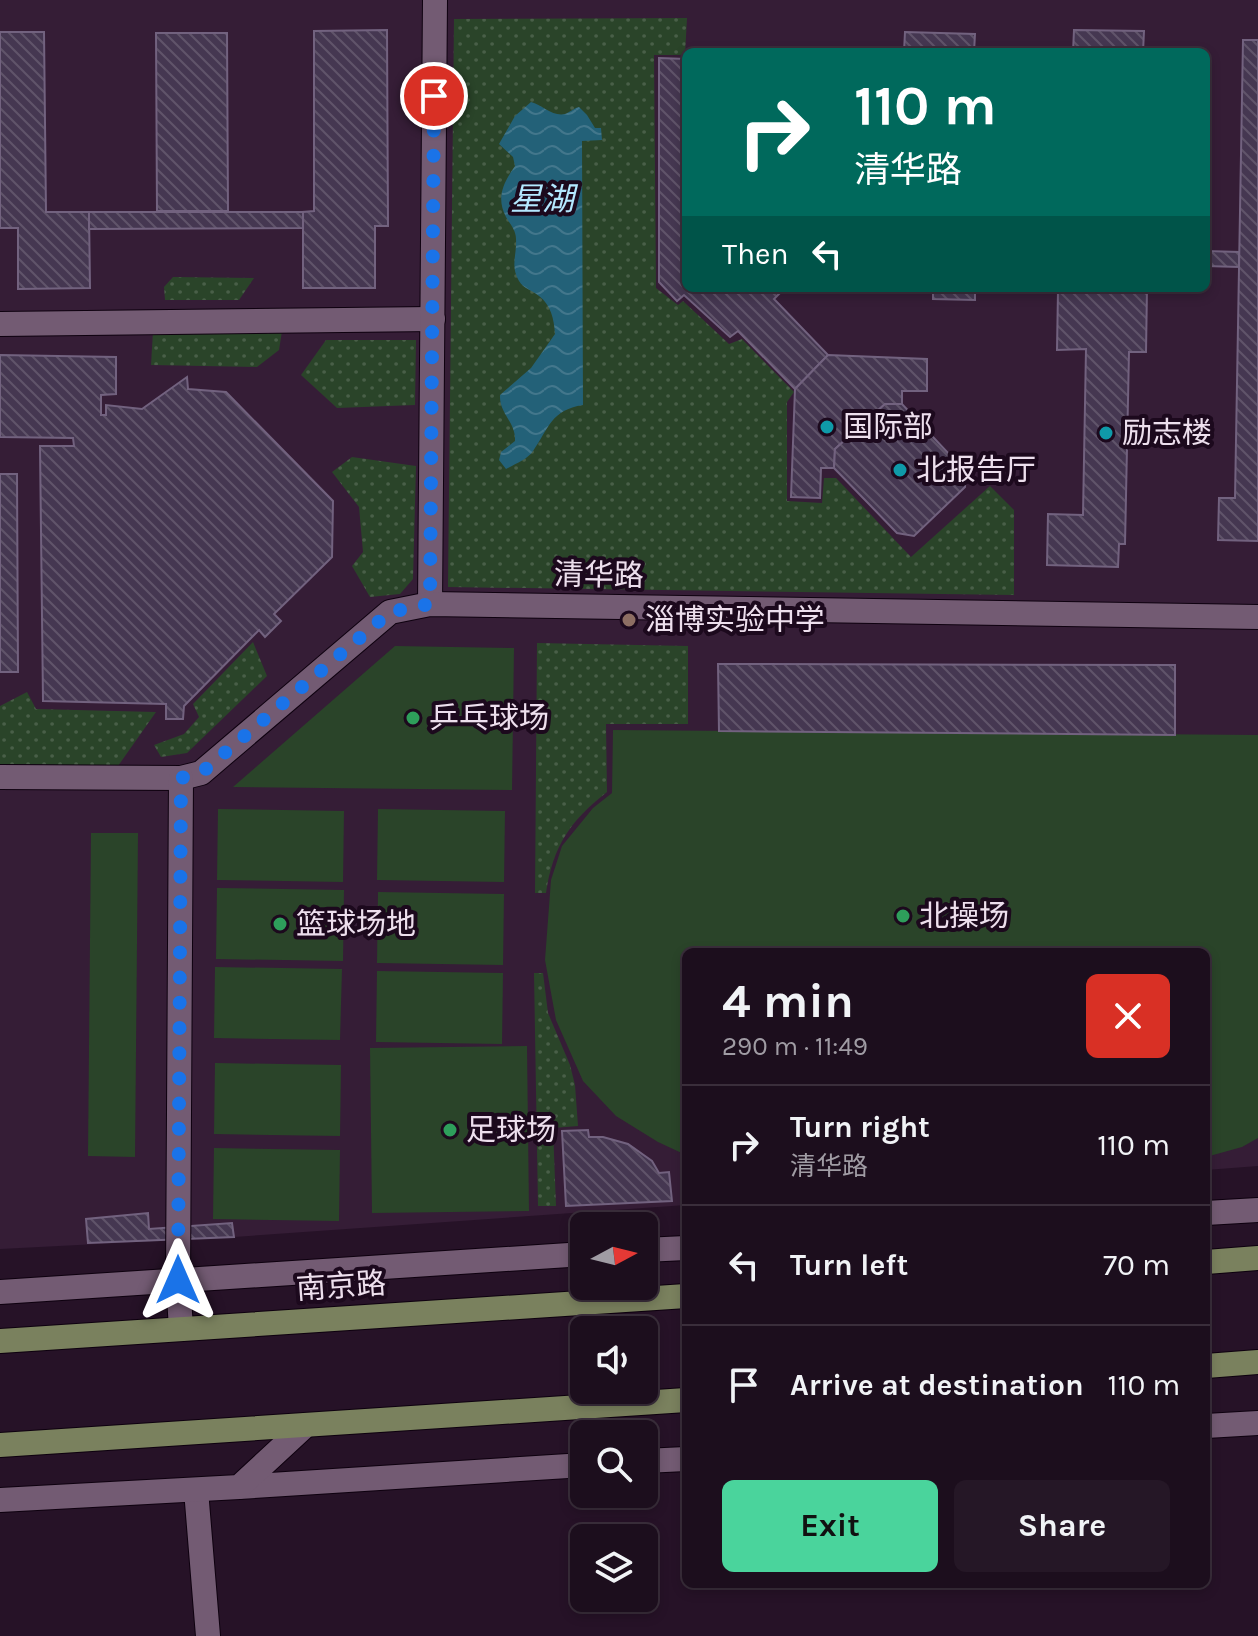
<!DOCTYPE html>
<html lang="en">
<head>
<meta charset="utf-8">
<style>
	body { margin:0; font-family:Karla,"Noto Sans SC",sans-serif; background:#251726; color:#f1f3f6; height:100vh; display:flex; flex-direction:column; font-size:30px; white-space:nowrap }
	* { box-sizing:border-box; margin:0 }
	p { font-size:26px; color:#a09ca4 }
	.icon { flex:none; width:44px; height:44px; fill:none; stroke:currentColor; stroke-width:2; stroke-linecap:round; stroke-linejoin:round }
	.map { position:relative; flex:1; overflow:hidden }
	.details { position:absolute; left:682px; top:948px; width:528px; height:640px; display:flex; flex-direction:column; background:#1c0e1d; border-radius:12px; box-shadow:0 4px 12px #0003,0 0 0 2px #3a2e3b }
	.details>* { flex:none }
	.top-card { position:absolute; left:682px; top:48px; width:528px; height:244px; border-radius:12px; box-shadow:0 4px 12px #0003,0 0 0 2px #3a2e3b; background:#00695c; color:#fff; overflow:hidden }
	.needle { width:52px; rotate:83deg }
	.controls { position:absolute; left:570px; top:1212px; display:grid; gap:16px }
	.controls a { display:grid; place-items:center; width:88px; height:88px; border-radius:12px; background:#1c0e1d; box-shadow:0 4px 12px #0003,0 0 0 2px #3a2e3b; font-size:40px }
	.pin { position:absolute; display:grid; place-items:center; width:68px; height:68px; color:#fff; margin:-34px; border:4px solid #fff; border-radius:50%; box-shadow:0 2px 8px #0007 }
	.me { position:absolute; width:88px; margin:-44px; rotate:0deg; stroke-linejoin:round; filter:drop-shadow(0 0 6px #0008) }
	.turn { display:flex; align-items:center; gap:28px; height:168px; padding:0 40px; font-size:36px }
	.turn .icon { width:104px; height:104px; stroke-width:2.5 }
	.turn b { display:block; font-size:56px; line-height:68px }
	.then { display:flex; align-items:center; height:76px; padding:0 40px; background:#0003; gap:16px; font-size:30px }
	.round { display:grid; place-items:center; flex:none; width:84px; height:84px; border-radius:12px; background:#251726 }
	.overview { display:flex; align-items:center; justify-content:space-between; height:136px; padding:0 40px }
	h1 { font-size:48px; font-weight:700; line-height:60px }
	.button { display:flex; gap:16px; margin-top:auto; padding:16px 40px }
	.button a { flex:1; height:92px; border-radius:12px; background:#4ad49c; color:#111; font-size:32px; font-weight:700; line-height:92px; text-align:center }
	.button a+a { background:#251726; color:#f1f3f6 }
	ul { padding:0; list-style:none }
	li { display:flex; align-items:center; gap:24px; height:120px; padding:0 40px; border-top:2px solid #3a2e3b }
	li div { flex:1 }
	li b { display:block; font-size:30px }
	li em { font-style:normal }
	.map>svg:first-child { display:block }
	.built { fill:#351d36; fill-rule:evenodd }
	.grass { fill:url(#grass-dots) }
	.green { fill:#2a4429 }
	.water { fill:url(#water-waves) }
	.building { fill:url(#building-back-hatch); stroke:#72627f; stroke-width:2 }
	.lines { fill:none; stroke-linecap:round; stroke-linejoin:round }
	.minor-casing { stroke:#0e010f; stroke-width:26 }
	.major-casing { stroke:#0e010f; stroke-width:26 }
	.minor { stroke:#735b73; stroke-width:24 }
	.major { stroke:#7a815e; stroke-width:24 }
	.route { stroke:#1a73e8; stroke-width:14; stroke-dasharray:0 25.2 }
	.culture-dot { fill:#0f9aa8; stroke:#1c091d; stroke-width:3 }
	.education-dot { fill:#8d6e63; stroke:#1c091d; stroke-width:3 }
	.leisure-dot { fill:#2e9e5b; stroke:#1c091d; stroke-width:3 }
	.labels { text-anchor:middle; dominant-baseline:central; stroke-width:8; stroke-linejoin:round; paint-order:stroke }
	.poi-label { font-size:30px; fill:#eddfed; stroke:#1c091d; text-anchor:start }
	.street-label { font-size:30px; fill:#eddfed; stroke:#1c091d }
	.water-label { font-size:32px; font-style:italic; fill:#b4e8ff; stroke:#1c091d }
</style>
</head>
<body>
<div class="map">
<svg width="1258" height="1636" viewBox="0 0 1258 1636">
	<defs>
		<pattern id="grass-dots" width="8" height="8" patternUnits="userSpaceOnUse" patternTransform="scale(2)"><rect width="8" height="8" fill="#2a4429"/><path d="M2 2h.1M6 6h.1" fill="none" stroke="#495f48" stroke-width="1.8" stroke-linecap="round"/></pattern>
		<pattern id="water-waves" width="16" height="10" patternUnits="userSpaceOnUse" patternTransform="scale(2)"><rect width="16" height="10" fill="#236178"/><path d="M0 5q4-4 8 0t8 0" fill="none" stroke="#43778c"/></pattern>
		<pattern id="building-back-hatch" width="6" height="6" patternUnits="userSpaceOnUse" patternTransform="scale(2)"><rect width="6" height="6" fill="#453751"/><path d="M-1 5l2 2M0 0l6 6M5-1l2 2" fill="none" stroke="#60546a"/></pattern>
	</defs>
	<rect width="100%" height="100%" fill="#261227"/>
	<path class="built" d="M0 0H1258V1166L1206 1170V952H686V1205L234 1237 0 1249ZM686 52H1206V288H686Z"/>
	<g class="grass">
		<polygon points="687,18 685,55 654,55 656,288 678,305 683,301 729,344 742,339 794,392 787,402 787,501 822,503 824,478 836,478 911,557 990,486 1014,510 1014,595 448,587 454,19"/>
		<polygon points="173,277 254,278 239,300 165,300 164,287"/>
		<polygon points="153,331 282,331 279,350 257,367 151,365"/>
		<polygon points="326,340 416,340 415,405 337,408 301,375"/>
		<polygon points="352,457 416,466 413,579 400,594 370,597 352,566 363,552 359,507 332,472"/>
		<polygon points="253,642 267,676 187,753 161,757 154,745 184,734 199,717 193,704"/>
		<path d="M537 643 688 646V724H606L607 792C570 821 553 846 546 893H535Z"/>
		<polygon points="27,692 36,709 156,712 118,766 0,764 0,706"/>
		<polygon points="534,973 543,973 548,1013 570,1065 575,1085 578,1126 553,1128 556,1206 538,1206"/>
	</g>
	<g class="green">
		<polygon points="395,646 514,648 512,790 233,787"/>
		<polygon points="613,730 1258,735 1258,1138 1242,1147 1206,1157 1206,952 686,952 686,1155 658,1142 616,1116 583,1081 556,1020 545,960 551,880 562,846 593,808 612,793"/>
		<polygon points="218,809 344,811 343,882 217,880"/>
		<polygon points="378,809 505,811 504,882 377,880"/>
		<polygon points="91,833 138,833 135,1157 88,1156"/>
		<polygon points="217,888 344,890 343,961 216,959"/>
		<polygon points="378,892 504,894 503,965 377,963"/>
		<polygon points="215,967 342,969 340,1040 214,1038"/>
		<polygon points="377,971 503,973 502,1044 376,1042"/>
		<polygon points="527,1046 529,1211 372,1213 370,1048"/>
		<polygon points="215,1063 341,1065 340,1136 214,1134"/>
		<polygon points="214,1148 340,1150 339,1221 213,1219"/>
	</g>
	<path class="water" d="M531 102C542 105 553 117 565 114 570 112 574 108 579 107L587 115 595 128H601L602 140 582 141 583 405C551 410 549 428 533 451 528 459 515 464 506 469L499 460 501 452 515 441C516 422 499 414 500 395L531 368 555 334C554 319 551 305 539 296 532 290 524 289 519 281 510 266 517 255 516 239 516 230 510 224 506 217 496 198 503 183 515 166L513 157 499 144 515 116Z"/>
	<g class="building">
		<polygon points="387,30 388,226 375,226 375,288 303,288 303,212 314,211 314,31"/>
		<polygon points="1074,30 1144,31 1143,52 1073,52"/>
		<polygon points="0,32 44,32 46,212 89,212 90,288 18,289 18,228 0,228"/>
		<polygon points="905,32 975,34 974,52 904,52"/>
		<polygon points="156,33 227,33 228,211 157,211"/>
		<polygon points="1243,40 1258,40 1258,541 1218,540 1219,498 1235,498"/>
		<polygon points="659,58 686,59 686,288 785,288 774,299 828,355 795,389 738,331 730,337 684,295 677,301 659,282"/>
		<polygon points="89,212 303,212 303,228 89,229"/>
		<polygon points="1206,251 1239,252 1239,267 1206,266"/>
		<polygon points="933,288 975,288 975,300 933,299"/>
		<polygon points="975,288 1087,288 1087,290 1058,291"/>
		<polygon points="1087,288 1147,288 1146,352 1129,352 1125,544 1119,544 1118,567 1047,565 1048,514 1083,515 1086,349 1057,350 1058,291 1087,290"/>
		<polygon points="0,355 116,357 116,394 101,395 101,415 106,415 106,405 142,409 187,377 188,389 226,392 333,501 332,557 274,614 281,621 265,637 259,630 184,706 183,719 166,719 166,704 43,701 40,446 74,446 73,438 0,437"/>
		<polygon points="828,355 927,359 927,391 902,391 902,404 885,404 835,449 834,468 821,468 820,498 791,497 795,389"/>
		<polygon points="885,404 902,404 966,472 965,487 914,536 897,533 834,468 835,449"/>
		<polygon points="0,474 17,474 18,672 0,672"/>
		<polygon points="718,664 1175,665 1175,735 719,731"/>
		<polygon points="588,1130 589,1137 603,1137 628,1144 652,1161 659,1173 669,1172 672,1201 566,1206 562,1131"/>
		<polygon points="148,1213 149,1229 232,1223 234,1237 88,1243 86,1219"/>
	</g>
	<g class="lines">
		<defs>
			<g id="minor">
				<polyline points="0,324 433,319"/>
				<polyline points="430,604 435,0"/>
				<polyline points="0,777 181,778 201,773 390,612 430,604 1258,617"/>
				<polyline points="181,778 178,1280 181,1329"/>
				<polyline points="1206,1213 1258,1210"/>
				<polyline points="644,1250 686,1248"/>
				<polyline points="0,1292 584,1254"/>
				<polyline points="1206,1426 1258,1423"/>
				<polyline points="644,1461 686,1459"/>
				<polyline points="239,1487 584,1465"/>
				<polyline points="196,1490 208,1636"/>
				<polyline points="0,1500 239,1487 306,1425"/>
			</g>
			<g id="major">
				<polyline points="1206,1262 1258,1258"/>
				<polyline points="0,1341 686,1296"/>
				<polyline points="1206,1366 1258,1362"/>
				<polyline points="0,1445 686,1400"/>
			</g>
		</defs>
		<use href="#minor" class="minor-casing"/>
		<use href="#major" class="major-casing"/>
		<use href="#minor" class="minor"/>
		<use href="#major" class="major"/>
	</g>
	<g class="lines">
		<polyline class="route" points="178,1280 181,778 201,773 390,612 430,604 434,96"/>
	</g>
	<g class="culture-dot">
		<circle cx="827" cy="427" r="8"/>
		<circle cx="1106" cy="433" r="8"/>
		<circle cx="900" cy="470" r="8"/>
	</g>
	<circle class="education-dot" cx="629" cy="620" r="8"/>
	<g class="leisure-dot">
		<circle cx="413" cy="718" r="8"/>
		<circle cx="903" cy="916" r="8"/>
		<circle cx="280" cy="924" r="8"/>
		<circle cx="450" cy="1130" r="8"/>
	</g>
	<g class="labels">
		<g class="poi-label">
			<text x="843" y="427">国际部</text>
			<text x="1122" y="433">励志楼</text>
			<text x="916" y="470">北报告厅</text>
			<text x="645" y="620">淄博实验中学</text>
			<text x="429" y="718">乒乓球场</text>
			<text x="919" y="916">北操场</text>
			<text x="296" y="924">篮球场地</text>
			<text x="466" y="1130">足球场</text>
		</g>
		<g class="street-label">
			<text transform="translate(599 575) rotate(1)">清华路</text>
			<text transform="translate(341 1286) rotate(-4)">南京路</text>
		</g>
		<g class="water-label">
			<text x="542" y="199">星湖</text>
		</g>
	</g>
</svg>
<div class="controls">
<a><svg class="needle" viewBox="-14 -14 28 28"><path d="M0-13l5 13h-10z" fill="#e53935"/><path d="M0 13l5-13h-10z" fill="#a09ca4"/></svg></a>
<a><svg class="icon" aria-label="sound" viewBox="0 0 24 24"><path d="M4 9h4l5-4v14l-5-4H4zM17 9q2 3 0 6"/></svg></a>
<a><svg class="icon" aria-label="search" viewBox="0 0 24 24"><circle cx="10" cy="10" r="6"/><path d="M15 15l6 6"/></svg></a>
<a><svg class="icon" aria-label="layers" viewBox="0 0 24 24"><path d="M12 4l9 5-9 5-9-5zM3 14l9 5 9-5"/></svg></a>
</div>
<div class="pin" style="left:434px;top:96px;background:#d93025"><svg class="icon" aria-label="arrive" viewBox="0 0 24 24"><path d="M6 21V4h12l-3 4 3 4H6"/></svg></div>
<svg class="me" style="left:178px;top:1280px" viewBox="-20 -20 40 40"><path d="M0-17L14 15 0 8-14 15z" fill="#1a73e8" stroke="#fff" stroke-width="4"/></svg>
<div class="top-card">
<div class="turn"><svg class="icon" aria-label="right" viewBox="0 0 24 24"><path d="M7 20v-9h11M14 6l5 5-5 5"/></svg><div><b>110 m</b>清华路</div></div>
<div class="then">Then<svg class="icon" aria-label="left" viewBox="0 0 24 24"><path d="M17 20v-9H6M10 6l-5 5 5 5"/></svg></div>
</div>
<section class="details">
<div class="overview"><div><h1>4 min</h1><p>290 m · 11:49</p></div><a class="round" style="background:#d93025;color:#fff"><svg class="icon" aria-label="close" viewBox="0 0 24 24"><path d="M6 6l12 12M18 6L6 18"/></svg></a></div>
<ul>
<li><svg class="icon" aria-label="right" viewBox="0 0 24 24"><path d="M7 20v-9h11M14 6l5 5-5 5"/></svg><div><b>Turn right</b><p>清华路</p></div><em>110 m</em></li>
<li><svg class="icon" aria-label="left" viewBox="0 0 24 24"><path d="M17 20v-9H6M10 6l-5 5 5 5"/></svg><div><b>Turn left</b></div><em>70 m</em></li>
<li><svg class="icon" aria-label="arrive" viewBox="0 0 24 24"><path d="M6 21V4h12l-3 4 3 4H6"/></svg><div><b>Arrive at destination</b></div><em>110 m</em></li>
</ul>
<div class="button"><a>Exit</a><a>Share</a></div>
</section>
</div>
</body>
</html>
